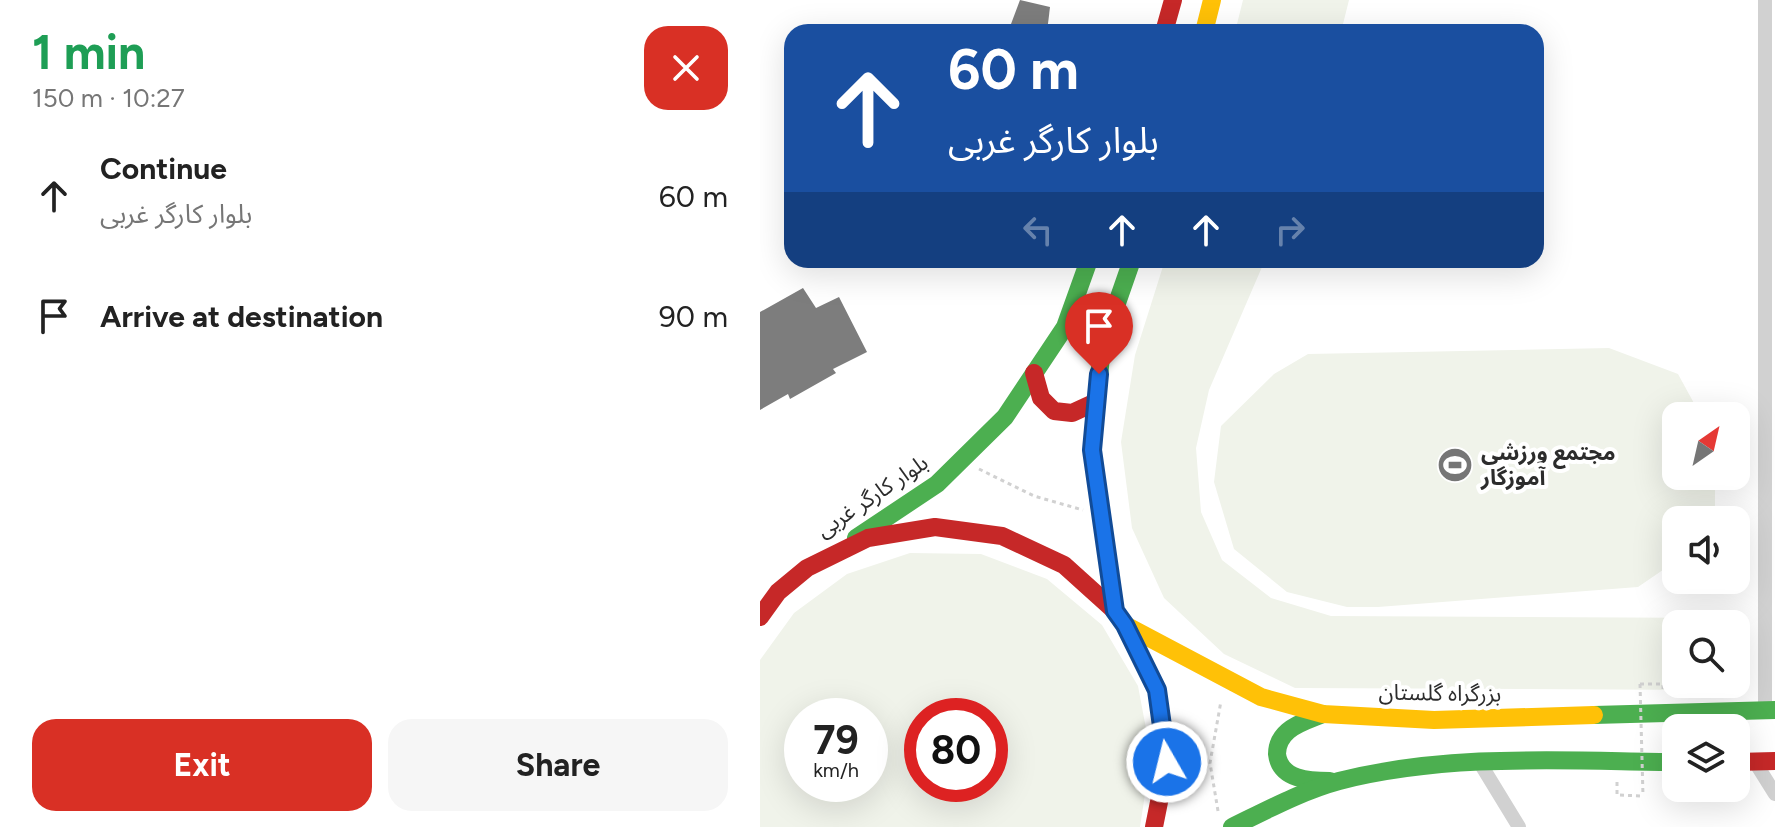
<!DOCTYPE html>
<html lang="en">
<head>
<meta charset="utf-8">
<style>
	body { margin:0; font-family:Figtree,"Noto Sans Arabic",sans-serif; background:#f6f6f6; color:#222; height:100vh; display:flex; flex-direction:column; font-size:30px; white-space:nowrap }
	* { box-sizing:border-box; margin:0 }
	p { font-size:26px; color:#767676 }
	.icon { flex:none; width:44px; height:44px; fill:none; stroke:currentColor; stroke-width:2; stroke-linecap:round; stroke-linejoin:round }
	.map { position:relative; flex:1; overflow:hidden }
	.drawer { display:flex; flex-direction:column; background:#fff; width:760px }
	.drawer>* { flex:none }
	.top-card { position:absolute; left:24px; top:24px; width:760px; height:244px; border-radius:24px; box-shadow:0 8px 32px #0002; background:#1a4fa0; color:#fff; overflow:hidden }
	.needle { width:52px; rotate:34deg }
	.controls { position:absolute; left:902px; top:402px; display:grid; gap:16px }
	.controls a { display:grid; place-items:center; width:88px; height:88px; border-radius:16px; background:#fff; box-shadow:0 8px 32px #0002; font-size:40px }
	.speed { position:absolute; left:24px; top:698px; display:flex; gap:16px; font-size:40px; font-weight:700; text-align:center }
	.speed>* { display:grid; place-content:center; width:104px; height:104px; border-radius:50%; background:#fff; box-shadow:0 8px 32px #0002; line-height:1 }
	.speed small { font-size:20px; font-weight:400 }
	.speed .limit { border:12px solid #d22; background:#fff; color:#111 }
	.pin { position:absolute; display:grid; place-items:center; width:68px; height:68px; color:#fff; margin:-82px -34px; border-radius:50% 50% 50% 0; rotate:-45deg; box-shadow:0 0 8px #0007 }
	.pin .icon { rotate:45deg }
	.me { position:absolute; width:88px; margin:-44px; rotate:352deg; stroke-linejoin:round; filter:drop-shadow(0 0 6px #0008) }
	.turn { display:flex; align-items:center; gap:28px; height:168px; padding:0 32px; font-size:36px }
	.turn .icon { width:104px; height:104px; stroke-width:2.5 }
	.turn b { display:block; font-size:56px; line-height:68px }
	.lanes { display:flex; align-items:center; height:76px; padding:0 32px; background:#0003; justify-content:center; gap:40px; direction:ltr }
	.lanes .off { opacity:.35 }
	.round { display:grid; place-items:center; flex:none; width:84px; height:84px; border-radius:24px; background:#f6f6f6 }
	.head { display:flex; align-items:center; justify-content:space-between; height:136px; padding:0 32px }
	h1 { font-size:48px; font-weight:700; line-height:60px; color:#1e9e55 }
	.action { display:flex; gap:16px; margin-top:auto; padding:16px 32px }
	.action a { flex:1; height:92px; border-radius:24px; background:#d93025; color:#fff; font-size:32px; font-weight:700; line-height:92px; text-align:center }
	.action a+a { background:#f6f6f6; color:#222 }
	ul { padding:0; list-style:none }
	li { display:flex; align-items:center; gap:24px; height:120px; padding:0 32px }
	li div { flex:1 }
	li b { display:block; font-size:30px }
	li em { font-style:normal }
	main { display:flex; flex:1; min-height:0 }
	.map>svg:first-child { display:block }
	.green { fill:#f0f3ea; fill-rule:evenodd }
	.building { fill:#7d7d7d }
	.lines { fill:none; stroke-linecap:round; stroke-linejoin:round }
	.path { stroke:#d1d1d1; stroke-width:3; stroke-dasharray:4 4; stroke-linecap:butt }
	.street { stroke:#d1d1d1; stroke-width:14 }
	.fast { stroke:#4caf50; stroke-width:18 }
	.slow { stroke:#ffc107; stroke-width:18 }
	.jam { stroke:#c62828; stroke-width:18 }
	.path-bridge { stroke:#d1d1d1; stroke-width:3; stroke-dasharray:4 4; stroke-linecap:butt }
	.route-casing { stroke:#114b97; stroke-width:20 }
	.route { stroke:#1a73e8; stroke-width:14 }
	.labels { text-anchor:middle; dominant-baseline:central; stroke-width:8; stroke-linejoin:round; paint-order:stroke }
	.poi-label { font-size:22px; font-weight:bold; fill:#2c2c2c; stroke:#fff; text-anchor:start }
	.street-label { font-size:22px; fill:#2c2c2c; stroke:#fff }
</style>
</head>
<body>
<main>
<section class="drawer">
<div class="head"><div><h1>1 min</h1><p>150 m · 10:27</p></div><a class="round" style="background:#d93025;color:#fff"><svg class="icon" aria-label="close" viewBox="0 0 24 24"><path d="M6 6l12 12M18 6L6 18"/></svg></a></div>
<ul>
<li><svg class="icon" aria-label="ahead" viewBox="0 0 24 24"><path d="M12 20V5M6 11l6-6 6 6"/></svg><div><b>Continue</b><p>بلوار کارگر غربی</p></div><em>60 m</em></li>
<li><svg class="icon" aria-label="arrive" viewBox="0 0 24 24"><path d="M6 21V4h12l-3 4 3 4H6"/></svg><div><b>Arrive at destination</b></div><em>90 m</em></li>
</ul>
<div class="action"><a>Exit</a><a>Share</a></div>
</section>
<div class="map">
<svg width="1015" height="827" viewBox="0 0 1015 827">
	<rect width="100%" height="100%" fill="#fff"/>
	<g class="green">
		<polygon points="483,0 589,0 581,32 475,32"/>
		<path d="M405 260H505L449 390 436 448 441 512 462 560 511 598 571 616 969 618C987 632 996 666 976 682V624H916V684H974L948 690 535 688 464 654 404 598 372 528 361 442 375 355Z"/>
		<polygon points="849,348 918,374 941,416 916,416 916,476 955,476 955,510 949,520 916,520 916,561 878,587 618,607 587,607 527,592 474,549 454,482 461,426 514,374 548,354"/>
		<path d="M150 553 221 554 287 579 342 625 378 686 391 755 380 827H0V660L34 613 87 574ZM110 716V784H42V716ZM230 716V784H162V716Z"/>
	</g>
	<g class="building">
		<polygon points="260,0 290,7 287,32 248,32"/>
		<polygon points="43,288 56,308 79,297 107,352 73,369 76,373 30,399 28,394 0,410 0,312"/>
	</g>
	<g class="lines">
		<g class="path">
			<polyline points="219,469 274,496 323,510"/>
			<polyline points="880,684 903,684 903,690"/>
			<polyline points="857,782 857,795 883,796"/>
			<polyline points="458,811 450,763 461,701"/>
		</g>
		<g class="street">
			<polyline points="1005,710 1005,0"/>
			<polyline points="995,762 1015,794"/>
			<polyline points="720,763 759,827"/>
		</g>
		<g class="fast">
			<polyline points="96,538 177,484 245,417 305,327 329,260"/>
			<polyline points="355,611 332,450 342,346 372,260"/>
			<path d="M563 714C551 719 537 723 528 731 521 737 517 745 517 754 520 780 550 781 570 781"/>
			<polyline points="834,715 1015,710"/>
			<path d="M472 827C507 810 542 791 579 781 689 753 804 761 916 762"/>
		</g>
		<g class="slow">
			<polyline points="444,32 452,0"/>
			<polyline points="365,625 501,697 563,714 674,720 834,715"/>
		</g>
		<g class="jam">
			<polyline points="404,32 413,0"/>
			<polyline points="274,373 281,398 294,411 312,413 336,402"/>
			<polyline points="0,617 18,592 47,568 108,538 175,527 242,536 304,565 355,611 365,625 397,690 407,762 394,827"/>
			<polyline points="976,762 1015,761"/>
		</g>
		<polyline class="path-bridge" points="880,684 883,796"/>
	</g>
	<g class="lines">
		<defs>
			<polyline id="route" points="339,374 332,450 355,611 365,625 397,690 407,762"/>
		</defs>
		<use href="#route" class="route-casing"/>
		<use href="#route" class="route"/>
	</g>
	<defs>
		<symbol id="stadium-disc" viewBox="-11 -11 22 22"><circle r="9.5" fill="#767676" stroke="#fff"/><path d="M0-5a6.5 5 0 1 0 0 10a6.5 5 0 1 0 0-10ZM-3.5-1.8h7v3.6h-7Z" fill="#fff"/></symbol>
	</defs>
	<g fill-rule="evenodd">
		<use href="#stadium-disc" x="675" y="445" width="40" height="40"/>
	</g>
	<g class="labels">
		<g class="poi-label">
			<text x="721" y="452">مجتمع ورزشی<tspan x="721" dy="25">آموزگار</tspan></text>
		</g>
		<g class="street-label">
			<text transform="translate(112 496) rotate(-34)">بلوار کارگر غربی</text>
			<text transform="translate(680 693) rotate(1)">بزرگراه گلستان</text>
		</g>
	</g>
</svg>
<div class="controls">
<a><svg class="needle" viewBox="-14 -14 28 28"><path d="M0-13l5 13h-10z" fill="#e53935"/><path d="M0 13l5-13h-10z" fill="#767676"/></svg></a>
<a><svg class="icon" aria-label="sound" viewBox="0 0 24 24"><path d="M4 9h4l5-4v14l-5-4H4zM17 9q2 3 0 6"/></svg></a>
<a><svg class="icon" aria-label="search" viewBox="0 0 24 24"><circle cx="10" cy="10" r="6"/><path d="M15 15l6 6"/></svg></a>
<a><svg class="icon" aria-label="layers" viewBox="0 0 24 24"><path d="M12 4l9 5-9 5-9-5zM3 14l9 5 9-5"/></svg></a>
</div>
<div class="speed"><div>79<small>km/h</small></div><div class="limit">80</div></div>
<div class="pin" style="left:339px;top:374px;background:#d93025"><svg class="icon" aria-label="arrive" viewBox="0 0 24 24"><path d="M6 21V4h12l-3 4 3 4H6"/></svg></div>
<svg class="me" style="left:407px;top:762px" viewBox="-20 -20 40 40"><circle r="17" fill="#1a73e8" stroke="#fff" stroke-width="3"/><path d="M0-11L8 9 0 5-8 9z" fill="#fff"/></svg>
<div class="top-card">
<div class="turn"><svg class="icon" aria-label="ahead" viewBox="0 0 24 24"><path d="M12 20V5M6 11l6-6 6 6"/></svg><div><b>60 m</b>بلوار کارگر غربی</div></div>
<div class="lanes"><svg class="icon off" aria-label="left" viewBox="0 0 24 24"><path d="M17 20v-9H6M10 6l-5 5 5 5"/></svg><svg class="icon" aria-label="ahead" viewBox="0 0 24 24"><path d="M12 20V5M6 11l6-6 6 6"/></svg><svg class="icon" aria-label="ahead" viewBox="0 0 24 24"><path d="M12 20V5M6 11l6-6 6 6"/></svg><svg class="icon off" aria-label="right" viewBox="0 0 24 24"><path d="M7 20v-9h11M14 6l5 5-5 5"/></svg></div>
</div>
</div>
</main>
</body>
</html>
